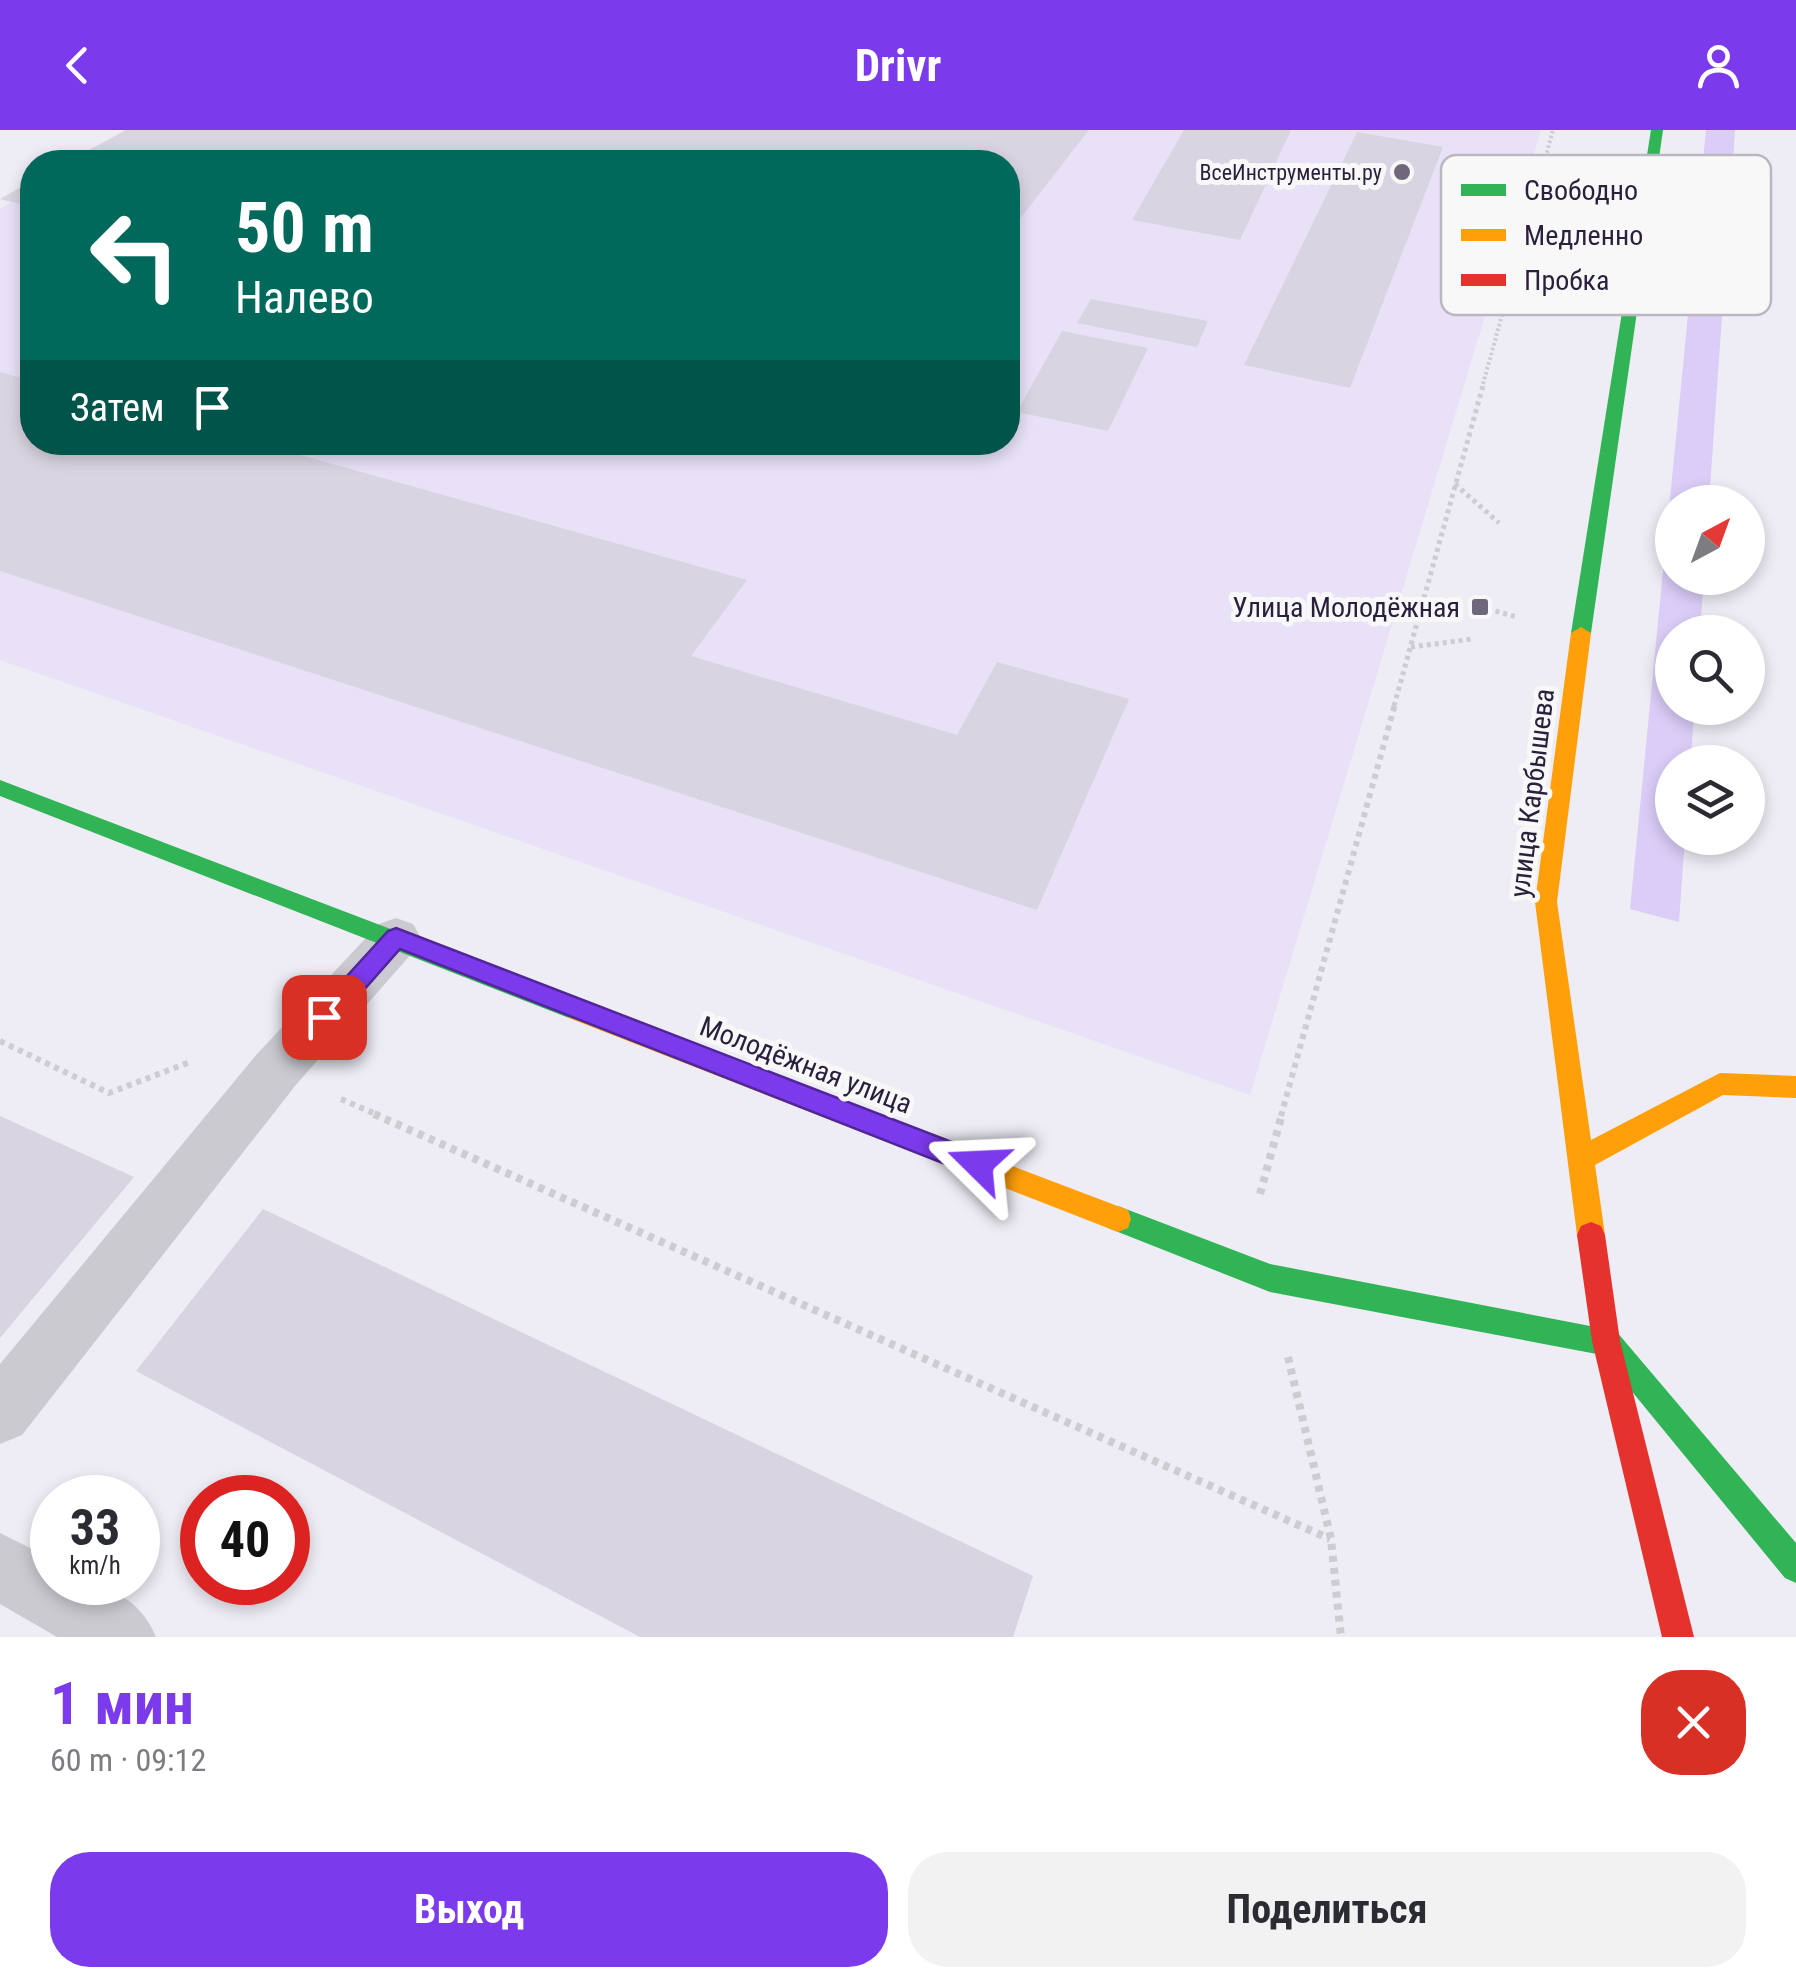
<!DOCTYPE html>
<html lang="ru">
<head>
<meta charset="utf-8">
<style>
	body { margin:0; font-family:"Roboto Condensed",sans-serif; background:#f2f2f3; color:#2b2b33; height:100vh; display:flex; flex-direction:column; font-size:38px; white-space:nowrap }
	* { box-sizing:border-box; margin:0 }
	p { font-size:32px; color:#7c7c81 }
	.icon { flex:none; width:55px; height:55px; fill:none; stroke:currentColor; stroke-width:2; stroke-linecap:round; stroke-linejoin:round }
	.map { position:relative; height:1507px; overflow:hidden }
	.drawer { display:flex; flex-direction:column; background:#fff; flex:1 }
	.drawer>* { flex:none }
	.guide { position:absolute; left:20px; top:20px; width:1000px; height:305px; border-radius:40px; box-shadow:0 5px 15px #0003; background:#00695c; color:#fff; overflow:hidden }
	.needle { width:65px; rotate:41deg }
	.fabs { position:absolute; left:1655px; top:355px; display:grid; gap:20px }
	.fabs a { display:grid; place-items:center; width:110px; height:110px; border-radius:50%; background:#fff; box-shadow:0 5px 15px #0003; font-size:50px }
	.speed { position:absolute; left:30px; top:1345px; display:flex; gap:20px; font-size:50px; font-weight:700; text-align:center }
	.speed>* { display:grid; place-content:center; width:130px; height:130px; border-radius:50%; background:#fff; box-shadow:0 5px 15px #0003; line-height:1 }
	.speed small { font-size:25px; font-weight:400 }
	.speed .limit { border:15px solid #d22; background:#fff; color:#111 }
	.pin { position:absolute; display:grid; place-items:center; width:85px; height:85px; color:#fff; margin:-42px; border-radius:20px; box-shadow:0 5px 15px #0006 }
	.me { position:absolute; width:110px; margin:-55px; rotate:291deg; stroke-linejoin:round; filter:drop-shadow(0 0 8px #0008) }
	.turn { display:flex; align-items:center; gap:35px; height:210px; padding:0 50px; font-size:45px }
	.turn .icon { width:130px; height:130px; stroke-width:2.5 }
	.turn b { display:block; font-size:70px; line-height:85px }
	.then { display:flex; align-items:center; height:95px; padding:0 50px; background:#0003; gap:20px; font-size:38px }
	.round { display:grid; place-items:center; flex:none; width:105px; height:105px; border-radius:40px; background:#f2f2f3 }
	.overview { display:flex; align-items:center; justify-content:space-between; height:170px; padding:0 50px }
	h1 { font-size:60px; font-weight:700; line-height:75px; color:#7c3aed }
	.primary-button { display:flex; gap:20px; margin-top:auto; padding:20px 50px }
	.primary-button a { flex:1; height:115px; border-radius:40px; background:#7c3aed; color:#fff; font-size:40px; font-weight:700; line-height:115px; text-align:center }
	.primary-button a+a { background:#f2f2f3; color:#2b2b33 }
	header { display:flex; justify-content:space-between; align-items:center; height:130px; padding:0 50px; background:#7c3aed; color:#fff; font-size:45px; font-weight:700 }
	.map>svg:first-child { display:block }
	.built { fill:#e8e1f7 }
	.green { fill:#dbcdf7 }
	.building { fill:#d9d4e1 }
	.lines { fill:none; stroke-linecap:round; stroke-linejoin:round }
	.path-far3 { stroke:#ceccd1; stroke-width:4; stroke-dasharray:2.5 2.5; stroke-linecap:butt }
	.path-far2 { stroke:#ceccd1; stroke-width:5; stroke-dasharray:4 4; stroke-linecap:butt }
	.path-far1 { stroke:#ceccd1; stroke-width:6; stroke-dasharray:5 5; stroke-linecap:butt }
	.path { stroke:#ceccd1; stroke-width:8; stroke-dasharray:6 6; stroke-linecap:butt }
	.lane { fill:#cccad1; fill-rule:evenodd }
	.fast { fill:#30b455; fill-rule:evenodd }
	.slow { fill:#ff9f0a; fill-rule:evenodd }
	.jam { fill:#e5322d; fill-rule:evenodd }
	.route { fill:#7c3aed; stroke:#51269a; stroke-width:2.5 }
	.poi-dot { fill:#6f677c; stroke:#f8f8f8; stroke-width:4 }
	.labels { text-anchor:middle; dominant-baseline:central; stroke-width:10; stroke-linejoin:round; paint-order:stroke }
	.far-poi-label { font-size:22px; fill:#2a1f3c; stroke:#f8f8f8; text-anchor:end }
	.poi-label { font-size:28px; fill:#2a1f3c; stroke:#f8f8f8; text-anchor:end }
	.street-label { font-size:28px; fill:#2a1f3c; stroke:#f8f8f8 }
	.key { fill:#f8f8f8; stroke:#bab7c0; stroke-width:2.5 }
	.key-label { font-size:28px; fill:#2a1f3c }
</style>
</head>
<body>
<header><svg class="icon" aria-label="back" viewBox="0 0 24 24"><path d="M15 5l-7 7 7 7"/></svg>Drivr<svg class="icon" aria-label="person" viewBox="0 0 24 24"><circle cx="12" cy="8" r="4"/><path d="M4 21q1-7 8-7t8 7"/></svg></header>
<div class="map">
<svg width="1796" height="1507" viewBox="0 0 1796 1507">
	<rect width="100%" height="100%" fill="#eeecf4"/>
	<polygon class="built" points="138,0 1541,0 1250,965 0,530 0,79 32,60 32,312 1008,312 1008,32 81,32"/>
	<polygon class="green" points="1706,0 1735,0 1709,372 1672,372 1672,448 1704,448 1700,502 1672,502 1672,578 1694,578 1691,632 1672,632 1672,708 1685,708 1679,792 1630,779"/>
	<g class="building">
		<polygon points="126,0 1089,0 1008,104 1008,32 67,32"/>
		<polygon points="1184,0 1291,0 1240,110 1132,90"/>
		<polygon points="1357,2 1443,17 1350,258 1244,235"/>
		<polygon points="32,51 32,77 0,69"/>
		<polygon points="1091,169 1208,191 1197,217 1077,193"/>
		<polygon points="1062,201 1148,218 1108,301 1017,282"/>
		<polygon points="0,242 32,251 32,312 254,312 747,450 691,526 957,605 997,532 1129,569 1037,780 0,441"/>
		<polygon points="0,986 134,1047 0,1208"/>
		<polygon points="263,1079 1033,1446 1013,1507 640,1507 136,1241"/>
	</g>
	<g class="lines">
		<polyline class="path-far3" points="1483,254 1553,0"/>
		<g class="path-far2">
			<polyline points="1455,354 1499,393"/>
			<polyline points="1480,477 1517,487"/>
			<polyline points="1411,517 1473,509"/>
			<polyline points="1394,576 1484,252"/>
		</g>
		<g class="path-far1">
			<polyline points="0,911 109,963 190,932"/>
			<polyline points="341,969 380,986"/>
			<polyline points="1281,986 1395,574"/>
		</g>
		<g class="path">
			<polyline points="374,984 1330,1409"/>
			<polyline points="1260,1064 1282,984"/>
			<polyline points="1288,1227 1331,1409 1341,1507"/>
		</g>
		<g class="lane">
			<polygon points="396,788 413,794 421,808 413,822 295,956 22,1305 0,1314 0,1234 257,924 379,794"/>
			<path d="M0 1403 52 1429V1452C98 1452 138 1462 156 1507H57L0 1474Z"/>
		</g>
		<g class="fast">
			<polygon points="1651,0 1663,0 1591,503 1581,509 1571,503"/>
			<polygon points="0,650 587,874 590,881 587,888 578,891 569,888 0,666"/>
			<polygon points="1118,1076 1270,1134 1616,1201 1796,1413 1796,1453 1785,1448 1602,1225 1270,1162 1108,1098 1105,1089 1108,1080"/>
		</g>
		<g class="slow">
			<polygon points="1581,497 1591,503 1557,772 1591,1010 1720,943 1796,946 1796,968 1723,965 1595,1035 1605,1105 1601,1114 1591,1118 1581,1114 1577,1105 1535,772 1571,503"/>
			<polygon points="578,871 1128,1080 1131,1089 1128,1098 1118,1102 569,888 566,881 569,874"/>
		</g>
		<polygon class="jam" points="1591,1092 1601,1096 1605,1105 1620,1211 1694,1507 1662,1507 1592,1211 1577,1105 1581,1096"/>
	</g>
	<polygon class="route" points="396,798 988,1026 992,1034 988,1043 978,1047 400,819 333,895 316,895 312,887 316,880 388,801"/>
	<g class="poi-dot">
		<circle cx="1402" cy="42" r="10"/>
		<rect x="1470" y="467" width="20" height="20" rx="5"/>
	</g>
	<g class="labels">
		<g class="far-poi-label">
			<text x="1382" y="42">ВсеИнструменты.ру</text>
		</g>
		<g class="poi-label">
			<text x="1460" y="477">Улица Молодёжная</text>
		</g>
		<g class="street-label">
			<text transform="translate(1532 663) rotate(-83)">улица Карбышева</text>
			<text transform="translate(806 935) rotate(21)">Молодёжная улица</text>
		</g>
	</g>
	<rect x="1441" y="25" width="330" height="160" rx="15" class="key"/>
	<rect x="1461" y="54" width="45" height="12" fill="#30b455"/>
	<rect x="1461" y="99" width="45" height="12" fill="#ff9f0a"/>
	<rect x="1461" y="144" width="45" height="12" fill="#e5322d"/>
	<g class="key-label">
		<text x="1524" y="70">Свободно</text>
		<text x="1524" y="115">Медленно</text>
		<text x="1524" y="160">Пробка</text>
	</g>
</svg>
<div class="fabs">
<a><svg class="needle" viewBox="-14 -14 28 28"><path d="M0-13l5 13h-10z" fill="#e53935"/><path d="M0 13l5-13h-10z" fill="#7c7c81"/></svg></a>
<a><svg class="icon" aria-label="search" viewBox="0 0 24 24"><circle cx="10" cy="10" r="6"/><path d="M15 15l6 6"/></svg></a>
<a><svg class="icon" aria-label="layers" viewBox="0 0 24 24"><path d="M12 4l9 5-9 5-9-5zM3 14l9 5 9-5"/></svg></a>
</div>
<div class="speed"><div>33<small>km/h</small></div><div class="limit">40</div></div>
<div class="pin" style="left:324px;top:887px;background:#d93025"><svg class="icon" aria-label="arrive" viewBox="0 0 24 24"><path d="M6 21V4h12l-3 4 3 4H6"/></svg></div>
<svg class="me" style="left:978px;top:1034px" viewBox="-20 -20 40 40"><path d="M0-17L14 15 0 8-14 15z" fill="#7c3aed" stroke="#fff" stroke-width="4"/></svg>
<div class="guide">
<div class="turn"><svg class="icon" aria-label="left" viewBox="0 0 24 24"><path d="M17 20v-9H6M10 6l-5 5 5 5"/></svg><div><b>50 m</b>Налево</div></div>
<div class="then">Затем<svg class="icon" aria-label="arrive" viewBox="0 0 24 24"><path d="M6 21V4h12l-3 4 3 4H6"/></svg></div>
</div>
</div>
<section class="drawer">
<div class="overview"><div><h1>1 мин</h1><p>60 m · 09:12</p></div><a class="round" style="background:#d93025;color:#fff"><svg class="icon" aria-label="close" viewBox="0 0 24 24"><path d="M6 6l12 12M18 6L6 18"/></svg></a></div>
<div class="primary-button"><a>Выход</a><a>Поделиться</a></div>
</section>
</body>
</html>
